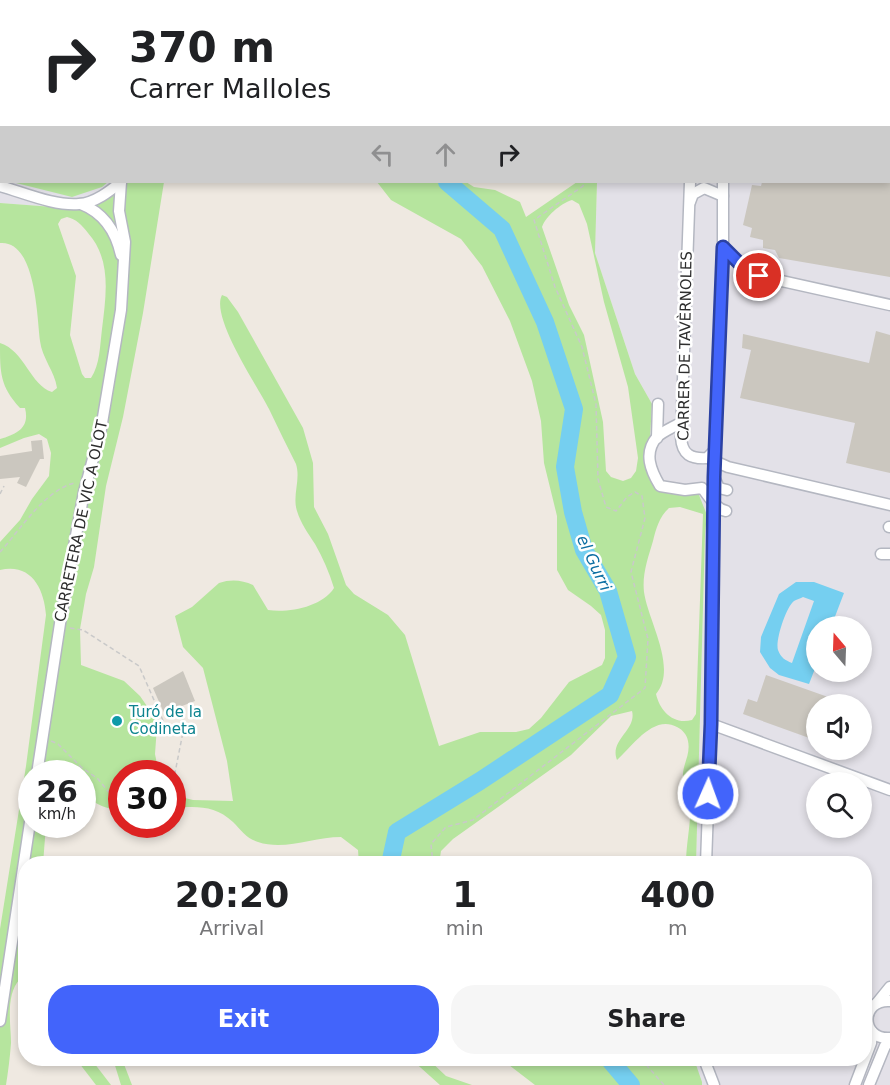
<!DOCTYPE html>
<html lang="en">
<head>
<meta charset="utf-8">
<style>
	body { margin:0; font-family:"DejaVu Sans",sans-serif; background:#f6f6f6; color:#202124; height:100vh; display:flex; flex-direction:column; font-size:22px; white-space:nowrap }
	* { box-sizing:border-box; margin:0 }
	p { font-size:20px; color:#757577 }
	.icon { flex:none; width:33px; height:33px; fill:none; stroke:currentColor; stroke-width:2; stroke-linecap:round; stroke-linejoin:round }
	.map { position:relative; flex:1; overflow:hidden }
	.panel { position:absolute; left:18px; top:856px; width:854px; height:210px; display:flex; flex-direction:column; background:#fff; border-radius:24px; box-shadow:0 3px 9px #0003 }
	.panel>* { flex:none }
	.hud { position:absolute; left:0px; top:0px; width:891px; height:183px; box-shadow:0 3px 9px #0003; background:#fff; color:#202124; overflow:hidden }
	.needle { width:39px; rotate:341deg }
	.tools { position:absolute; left:806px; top:616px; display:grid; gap:12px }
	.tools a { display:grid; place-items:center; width:66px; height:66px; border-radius:50%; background:#fff; box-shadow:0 3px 9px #0003; font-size:30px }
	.speed { position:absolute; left:18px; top:760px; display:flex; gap:12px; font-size:30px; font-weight:700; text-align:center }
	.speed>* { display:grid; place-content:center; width:78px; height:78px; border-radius:50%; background:#fff; box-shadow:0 3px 9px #0003; line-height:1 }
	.speed small { font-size:15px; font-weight:400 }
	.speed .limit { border:9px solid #d22; background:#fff; color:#111 }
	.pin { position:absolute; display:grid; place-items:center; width:51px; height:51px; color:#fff; margin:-26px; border:3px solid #fff; border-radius:50%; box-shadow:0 2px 6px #0007 }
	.me { position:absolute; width:66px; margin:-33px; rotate:2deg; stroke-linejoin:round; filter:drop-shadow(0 0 4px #0008) }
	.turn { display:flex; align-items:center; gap:21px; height:126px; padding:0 30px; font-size:27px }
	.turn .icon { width:78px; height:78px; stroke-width:2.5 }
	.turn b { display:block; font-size:42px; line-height:51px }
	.lanes { display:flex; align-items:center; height:57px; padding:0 30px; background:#0003; justify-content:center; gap:30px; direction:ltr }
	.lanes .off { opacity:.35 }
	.eta { display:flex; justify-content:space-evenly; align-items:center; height:102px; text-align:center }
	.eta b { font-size:36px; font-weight:600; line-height:42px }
	.primary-button { display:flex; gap:12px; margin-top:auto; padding:12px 30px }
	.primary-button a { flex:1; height:69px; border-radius:24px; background:#4264fb; color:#fff; font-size:24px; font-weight:600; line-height:69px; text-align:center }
	.primary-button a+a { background:#f6f6f6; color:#202124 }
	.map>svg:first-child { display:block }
	.industrial { fill:#e3e1e8; fill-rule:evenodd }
	.green { fill:#b6e59e; fill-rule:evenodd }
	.water { fill:#75cff0; fill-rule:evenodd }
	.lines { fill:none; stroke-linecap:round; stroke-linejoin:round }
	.river { stroke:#75cff0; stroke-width:18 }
	.building { fill:#cbc7bf }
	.minor-casing { stroke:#b4b7c1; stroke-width:13 }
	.path { stroke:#c9c9c9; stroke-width:1.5; stroke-dasharray:4.5 3; stroke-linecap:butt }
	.minor { stroke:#fff; stroke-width:10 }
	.route-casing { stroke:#2b41a3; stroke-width:15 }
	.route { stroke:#4264fb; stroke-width:10 }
	.culture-dot { fill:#0f9aa8; stroke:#fff; stroke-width:2 }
	.labels { text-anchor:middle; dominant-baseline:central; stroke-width:5; stroke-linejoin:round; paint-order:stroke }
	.street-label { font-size:15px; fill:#2e2e2e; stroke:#fff }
	.culture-label { font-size:15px; fill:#0d838f; stroke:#fff; text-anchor:start }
	.water-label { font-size:16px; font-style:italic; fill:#0d6fa3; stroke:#fff }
</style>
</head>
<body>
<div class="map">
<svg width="890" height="1085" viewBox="0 0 890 1085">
	<rect width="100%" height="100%" fill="#efe9e1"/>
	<g class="industrial">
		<polygon points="0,0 78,1 2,2 2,182 127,182 124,187 80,209 0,203"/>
		<path d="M414 0H890V1085H702L694 1059H864V864H696L705 534 707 515 699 495H678L659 490 648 476 644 457 650 438 652 404 635 374 595 253 597 182H890V2ZM816 627H861V672H816ZM816 705H861V750H816ZM816 783H861V828H816Z"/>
	</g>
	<g class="green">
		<polygon points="251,0 414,0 416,1 252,2"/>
		<polygon points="12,182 108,182 102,187 72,197"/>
		<path d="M127 182H164L143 313 123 417 106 486 94 567 86 594 80 629 81 665 124 681 140 696 153 715 157 726 155 754 159 774H122L121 810C98 808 83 800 82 774H77L71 767 62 761 57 764 55 774H32V825H46L43 864H26L25 981 20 979C5 995 11 1024 11 1043 10 1057 8 1072 6 1085H0V929L26 766 46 615C44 588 31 563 0 570V542L20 520 32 499 49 476 51 453 47 439 39 434 24 438 0 448V439C17 434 30 428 25 408H20C0 386 0 373 0 343 25 351 30 385 52 392L57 388C55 372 42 358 40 341 37 317 36 240 0 243V203L80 209 124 187ZM67 217C76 219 82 225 88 233 112 260 106 296 102 329 100 345 100 365 91 378H85L82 374 70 335 76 276 58 224 61 219Z"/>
		<path d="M377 182H466L474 187 495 190 520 202 526 217 577 182H597L595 253 635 374 652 404 650 438 644 457 648 476 660 490 678 495H699L707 515 705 534 696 864H686C686 842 692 820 690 799 690 791 684 785 683 777 682 765 691 755 688 741 687 735 683 730 677 727 653 714 632 747 617 760 609 740 637 730 632 711L611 716 571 755 453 839 441 851 439 864H359L358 850 341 837C313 837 285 851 258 842 247 839 241 830 233 822 215 805 196 806 173 808V795L193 800 233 801 227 761 203 668 183 647 175 616 192 607 219 583C231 579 242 580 253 585L268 610C289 613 322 607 334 588 329 572 323 558 315 544 308 533 301 524 297 511 292 495 301 480 296 464 287 446 278 428 269 409 258 387 210 317 222 295L227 297 238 312 303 428 313 463 314 507 328 534 346 585 354 594 388 615 405 635 439 746 480 732H516L529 729 541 718 569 682 602 665 605 658V630L601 615 591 606 568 590 557 570V516L544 463 541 421 532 381 510 321 482 266 461 239 391 200ZM572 200 579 204 587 224 604 302 628 387 638 458 636 471 631 478 623 481 611 477 606 471 603 422 584 335 569 305 542 227C546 216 560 204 572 200ZM680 507 703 514 696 714 692 720C673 725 660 711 656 694 678 668 648 621 644 592 642 574 648 558 653 541 656 529 659 517 669 508Z"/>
		<polygon points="76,1059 91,1059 111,1085 96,1085"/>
		<polygon points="113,1059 122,1059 132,1085 121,1085"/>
		<polygon points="411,1059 428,1059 446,1076 472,1085 440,1085"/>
		<path d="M501 1059H652L658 1065C665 1065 671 1065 675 1059H694L702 1082V1085H535Z"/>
	</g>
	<path class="water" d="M796 582H814L844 593 831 627H816V666L809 684 779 675 770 668 760 652 761 637 779 594ZM803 597 814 601 792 663C785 660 781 658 778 650 775 641 786 607 794 601 796 600 801 598 803 597Z"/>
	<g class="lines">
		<g class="river">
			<polyline points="266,0 267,2"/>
			<polyline points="390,864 397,832 480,781 610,695 627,657 608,591 584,550 573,512 565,467 574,409 545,322 502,229 447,182"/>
			<polyline points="609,1059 631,1085"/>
		</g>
	</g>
	<g class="building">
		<polygon points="762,182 890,182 890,277 779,258 775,250 763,248 763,240 750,237 752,228 743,225 752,185 761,186"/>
		<polygon points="876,331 890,335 890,473 846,463 855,423 740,398 751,350 742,348 743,334 869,363"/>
		<polygon points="42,440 44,459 40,459 26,487 17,483 20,477 0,479 0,456 32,451 31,441"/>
		<polygon points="183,671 195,701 164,713 153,688"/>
		<polygon points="766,675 828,697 825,705 816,705 816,729 812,739 743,714 748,699 757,702"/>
	</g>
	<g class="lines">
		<defs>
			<g id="minor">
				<polyline points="68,0 69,2"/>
				<polyline points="425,0 426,2"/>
				<polyline points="441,0 442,2"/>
				<polyline points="719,0 722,2"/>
				<polyline points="42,2 43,0"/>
				<polyline points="693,2 693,0"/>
				<polyline points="703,2 706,0"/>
				<polyline points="0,67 2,63"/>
				<path d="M690 182 681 437C682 455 691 459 707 458L715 450 723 247V182"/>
				<path d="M0 186C25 193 54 206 79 204 95 203 110 191 121 182"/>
				<polyline points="690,202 693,194 704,188 723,196"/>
				<path d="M81 204C104 213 116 232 121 255"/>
				<polyline points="723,247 739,264 759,276 890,305"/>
				<path d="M682 422C674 427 663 431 657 437 643 453 651 471 660 486L685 490 702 488C709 496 715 509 726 511"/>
				<polyline points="657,438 658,404"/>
				<polyline points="710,459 728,467 890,505"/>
				<polyline points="714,477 719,488 727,490"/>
				<polyline points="889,527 890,527"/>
				<polyline points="881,554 890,554"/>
				<polyline points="711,724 890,790"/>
				<polyline points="37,774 61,617 84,492 101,429 121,310 125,242 119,211 121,182"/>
				<polyline points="706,864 711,724 715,450"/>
				<path d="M890 1001C860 999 860 1040 890 1038"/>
				<polyline points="877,1003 890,987"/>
				<polyline points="0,1021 32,809"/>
				<polyline points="704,1059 714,1085"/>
				<polyline points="855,1085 871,1043 872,1032"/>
				<polyline points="869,1085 885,1046 890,1041"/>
			</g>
		</defs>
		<use href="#minor" class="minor-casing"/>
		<g class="path">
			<polyline points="305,0 306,2"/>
			<polyline points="396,2 398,0"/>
			<polyline points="0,494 4,486"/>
			<path d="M0 552C20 530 44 491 74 483"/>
			<polyline points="70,628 83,630 139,666 165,725 183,732 172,788"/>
			<polyline points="51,741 58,744 81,767 98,779 116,801 122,802"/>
			<polyline points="433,864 431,844 446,827 473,820 645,688 648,639 631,572 645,518 642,496 635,492 627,497 616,511 606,507 598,479 596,404 582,347 555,287 534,220 583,186 584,182"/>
			<polyline points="641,1059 664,1085"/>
		</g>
		<use href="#minor" class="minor"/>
	</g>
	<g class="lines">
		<defs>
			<polyline id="route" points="708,794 711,724 714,477 723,247 740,264 759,276"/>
		</defs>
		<use href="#route" class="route-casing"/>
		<use href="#route" class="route"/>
	</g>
	<circle class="culture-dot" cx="117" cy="721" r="6"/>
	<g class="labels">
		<g class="street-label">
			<text transform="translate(685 346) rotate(-89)">CARRER DE TAVÈRNOLES</text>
			<text transform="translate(81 521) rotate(-78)">CARRETERA DE VIC A OLOT</text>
		</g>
		<g class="culture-label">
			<text x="129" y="712">Turó de la<tspan x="129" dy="17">Codineta</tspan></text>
		</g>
		<g class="water-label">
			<text transform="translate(594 563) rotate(65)">el Gurri</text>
		</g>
	</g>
</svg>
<div class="tools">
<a><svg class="needle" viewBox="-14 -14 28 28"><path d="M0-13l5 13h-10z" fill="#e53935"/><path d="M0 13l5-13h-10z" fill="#757577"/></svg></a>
<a><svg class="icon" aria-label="sound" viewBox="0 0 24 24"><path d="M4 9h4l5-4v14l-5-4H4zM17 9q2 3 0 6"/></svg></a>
<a><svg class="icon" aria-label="search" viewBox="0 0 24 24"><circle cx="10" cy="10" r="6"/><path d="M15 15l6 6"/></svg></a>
</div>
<div class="speed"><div>26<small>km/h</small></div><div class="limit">30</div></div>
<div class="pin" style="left:759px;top:276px;background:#d93025"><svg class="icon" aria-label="arrive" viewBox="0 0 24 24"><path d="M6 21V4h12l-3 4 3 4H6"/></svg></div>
<svg class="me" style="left:708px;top:794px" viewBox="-20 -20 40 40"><circle r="17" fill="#4264fb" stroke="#fff" stroke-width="3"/><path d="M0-11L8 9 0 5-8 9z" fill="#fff"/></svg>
<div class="hud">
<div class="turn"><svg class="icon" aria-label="right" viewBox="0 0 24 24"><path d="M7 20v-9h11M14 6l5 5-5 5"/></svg><div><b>370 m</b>Carrer Malloles</div></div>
<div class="lanes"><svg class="icon off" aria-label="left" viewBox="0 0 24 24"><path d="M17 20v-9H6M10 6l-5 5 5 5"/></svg><svg class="icon off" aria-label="ahead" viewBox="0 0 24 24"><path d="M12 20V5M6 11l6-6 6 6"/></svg><svg class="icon" aria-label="right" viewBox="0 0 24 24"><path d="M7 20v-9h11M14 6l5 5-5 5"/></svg></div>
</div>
<section class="panel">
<div class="eta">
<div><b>20:20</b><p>Arrival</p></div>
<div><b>1</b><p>min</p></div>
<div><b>400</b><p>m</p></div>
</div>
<div class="primary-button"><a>Exit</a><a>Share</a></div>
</section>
</div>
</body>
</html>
